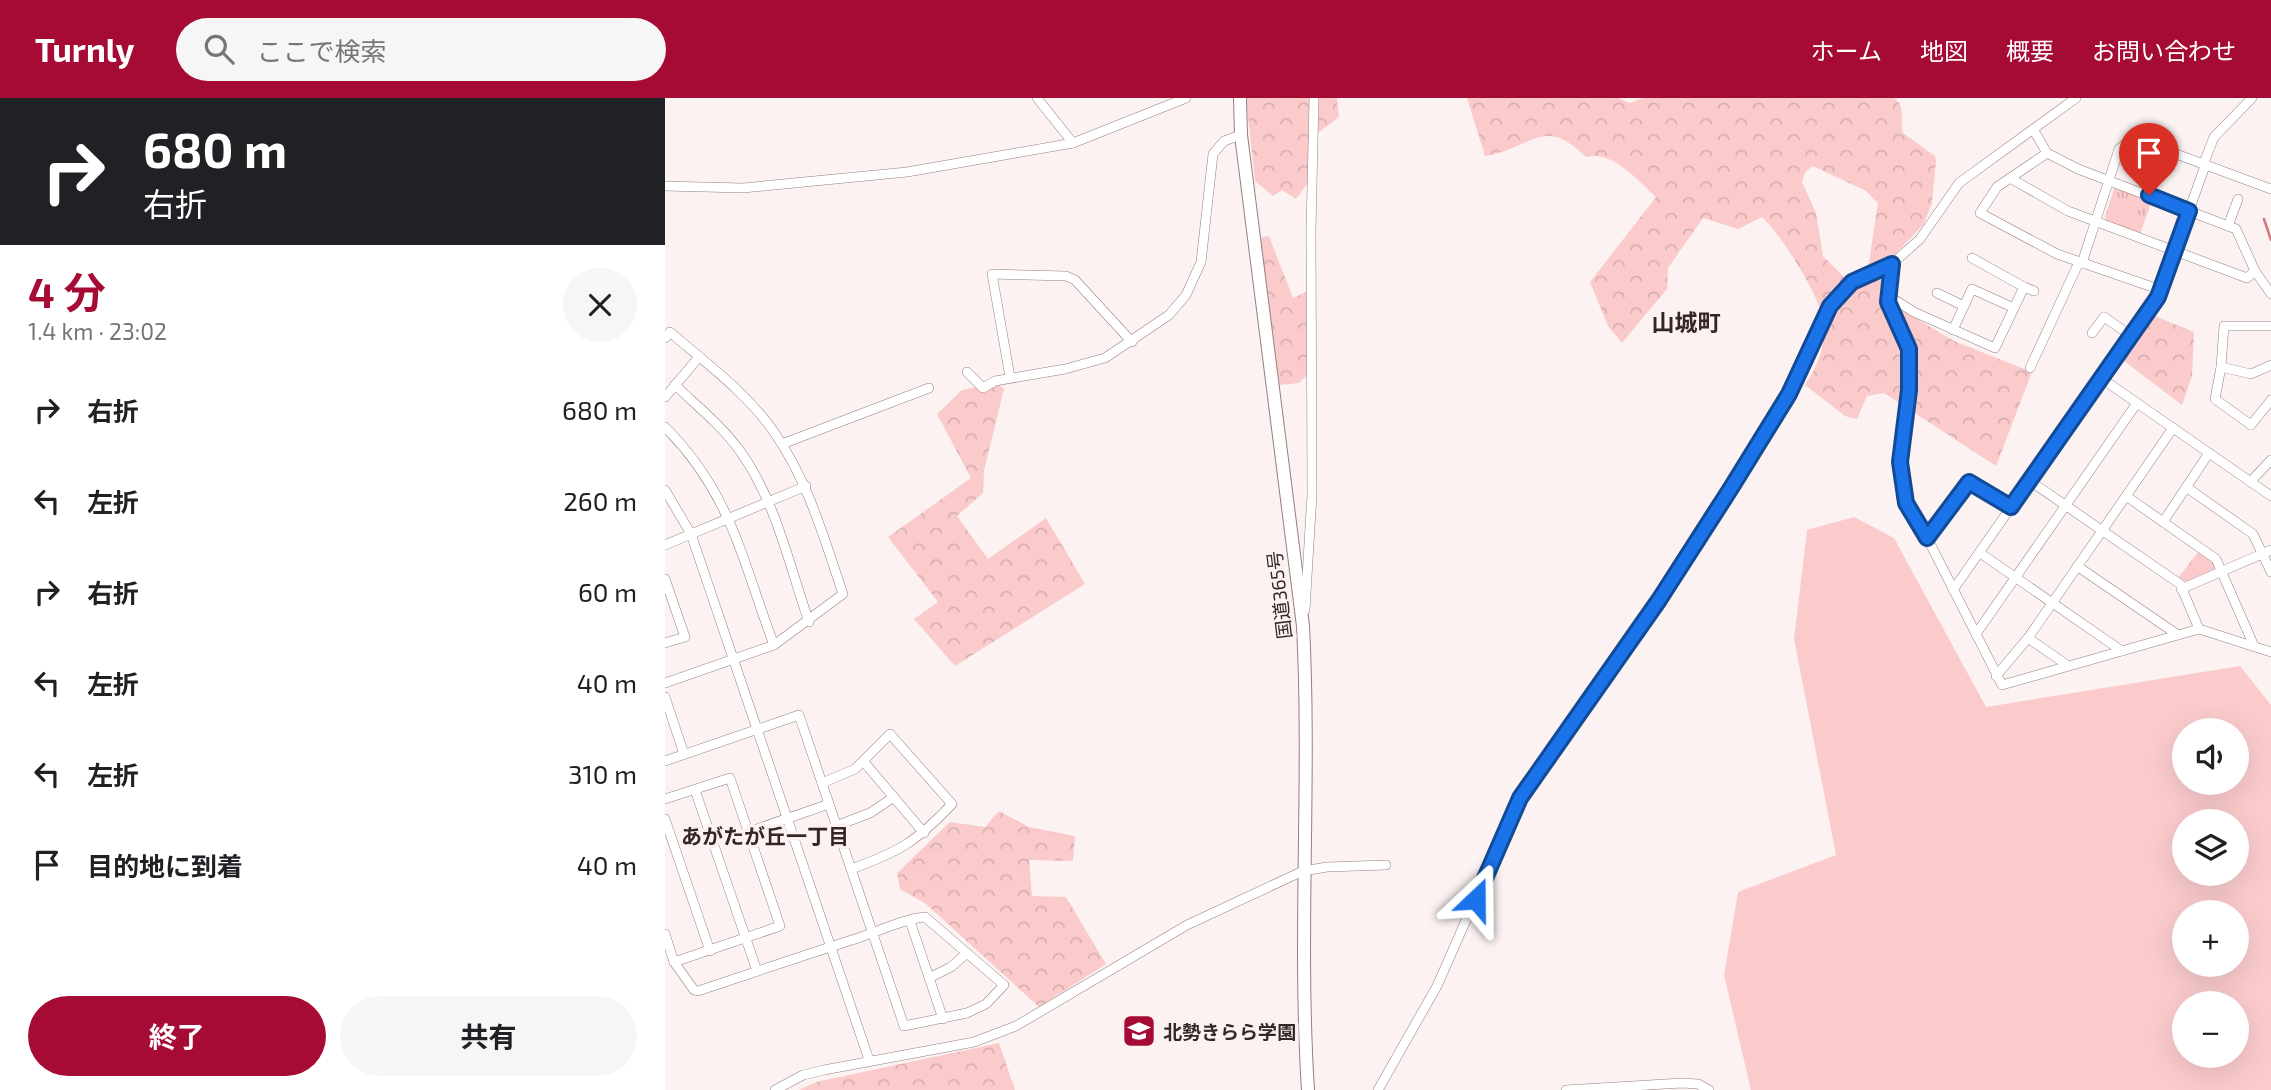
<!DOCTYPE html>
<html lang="ja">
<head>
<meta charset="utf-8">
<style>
	body { margin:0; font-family:"Exo 2","Noto Sans JP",sans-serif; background:#f6f6f6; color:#202124; height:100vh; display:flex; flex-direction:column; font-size:26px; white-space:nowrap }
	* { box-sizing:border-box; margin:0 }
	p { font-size:23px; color:#757577 }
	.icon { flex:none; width:38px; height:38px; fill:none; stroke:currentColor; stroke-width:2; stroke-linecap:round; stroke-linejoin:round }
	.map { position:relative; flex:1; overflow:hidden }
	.side { display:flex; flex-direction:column; background:#fff; width:665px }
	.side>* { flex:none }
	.guide { background:#202124; color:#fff; overflow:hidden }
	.buttons { position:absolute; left:1507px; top:620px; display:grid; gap:14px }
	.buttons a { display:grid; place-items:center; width:77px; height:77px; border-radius:50%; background:#fff; box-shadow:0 7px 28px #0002; font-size:35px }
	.pin { position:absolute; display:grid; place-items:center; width:60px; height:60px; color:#fff; margin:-72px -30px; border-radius:50% 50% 50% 0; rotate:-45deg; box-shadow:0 0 7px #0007 }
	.pin .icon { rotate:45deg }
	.me { position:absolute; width:77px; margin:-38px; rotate:23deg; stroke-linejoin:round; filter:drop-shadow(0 0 5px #0008) }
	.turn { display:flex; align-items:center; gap:24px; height:147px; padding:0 28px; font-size:32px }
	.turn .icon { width:91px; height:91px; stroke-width:2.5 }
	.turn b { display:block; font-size:49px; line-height:60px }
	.round { display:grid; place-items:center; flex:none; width:74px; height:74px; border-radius:37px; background:#f6f6f6 }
	.summary { display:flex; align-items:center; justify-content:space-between; height:119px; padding:0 28px }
	h1 { font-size:42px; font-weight:700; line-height:52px; color:#a60b35 }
	.action { display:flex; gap:14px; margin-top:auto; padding:14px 28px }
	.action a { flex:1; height:80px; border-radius:42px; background:#a60b35; color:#fff; font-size:28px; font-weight:700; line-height:80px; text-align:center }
	.action a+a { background:#f6f6f6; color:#202124 }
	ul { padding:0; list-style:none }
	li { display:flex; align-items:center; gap:21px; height:91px; padding:0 28px }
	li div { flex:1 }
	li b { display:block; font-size:26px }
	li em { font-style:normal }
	header { display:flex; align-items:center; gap:42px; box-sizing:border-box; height:98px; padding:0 35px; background:#a60b35; color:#fff }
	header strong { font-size:33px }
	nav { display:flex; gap:38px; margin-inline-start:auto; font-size:24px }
	.search { width:490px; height:63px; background:#f6f6f6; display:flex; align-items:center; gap:18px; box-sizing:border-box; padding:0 24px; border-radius:38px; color:#757577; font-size:26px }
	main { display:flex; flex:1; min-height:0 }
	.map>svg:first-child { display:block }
	.green { fill:#fbcbcc; fill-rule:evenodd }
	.forest { fill:url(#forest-crowns); fill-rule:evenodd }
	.park { fill:url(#park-tufts) }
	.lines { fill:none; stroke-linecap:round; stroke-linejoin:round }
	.stream { stroke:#d3787e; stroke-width:2.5 }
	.minor-casing { stroke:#957f80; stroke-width:10 }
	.highway-casing { stroke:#957f80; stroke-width:14 }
	.minor { stroke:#fff; stroke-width:9 }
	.highway { stroke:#fff; stroke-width:12 }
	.route-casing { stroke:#114b97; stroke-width:18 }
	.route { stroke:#1a73e8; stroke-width:12 }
	.labels { text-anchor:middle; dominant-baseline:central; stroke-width:7; stroke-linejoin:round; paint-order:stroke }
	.street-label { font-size:19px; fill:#312929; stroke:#fcf2f2 }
	.poi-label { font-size:19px; font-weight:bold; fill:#312929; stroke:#fcf2f2; text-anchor:start }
	.neighbourhood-label { font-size:21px; font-weight:bold; fill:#362525; stroke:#fcf2f2 }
	.quarter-label { font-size:23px; font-weight:bold; fill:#362525; stroke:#fcf2f2 }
</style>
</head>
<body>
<header>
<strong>Turnly</strong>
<div class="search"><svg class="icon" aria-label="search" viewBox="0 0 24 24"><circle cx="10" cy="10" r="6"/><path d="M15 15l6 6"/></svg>ここで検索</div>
<nav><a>ホーム</a><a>地図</a><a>概要</a><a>お問い合わせ</a></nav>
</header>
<main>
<section class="side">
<div class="guide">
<div class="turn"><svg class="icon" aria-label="right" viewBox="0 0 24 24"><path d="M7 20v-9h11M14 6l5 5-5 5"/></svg><div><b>680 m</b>右折</div></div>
</div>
<div class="summary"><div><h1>4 分</h1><p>1.4 km · 23:02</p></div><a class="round"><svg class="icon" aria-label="close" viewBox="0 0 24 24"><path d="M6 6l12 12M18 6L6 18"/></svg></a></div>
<ul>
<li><svg class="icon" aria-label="right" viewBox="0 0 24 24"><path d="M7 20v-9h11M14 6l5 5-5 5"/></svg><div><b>右折</b></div><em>680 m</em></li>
<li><svg class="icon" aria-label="left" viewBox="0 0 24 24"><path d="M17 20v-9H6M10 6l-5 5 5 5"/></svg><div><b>左折</b></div><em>260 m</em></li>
<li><svg class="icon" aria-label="right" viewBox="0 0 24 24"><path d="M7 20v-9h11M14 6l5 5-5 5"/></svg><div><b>右折</b></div><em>60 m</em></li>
<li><svg class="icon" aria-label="left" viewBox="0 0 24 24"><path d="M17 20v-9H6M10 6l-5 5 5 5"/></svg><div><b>左折</b></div><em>40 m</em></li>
<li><svg class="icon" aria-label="left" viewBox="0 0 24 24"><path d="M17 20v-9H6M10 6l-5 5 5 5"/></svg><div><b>左折</b></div><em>310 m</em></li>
<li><svg class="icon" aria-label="arrive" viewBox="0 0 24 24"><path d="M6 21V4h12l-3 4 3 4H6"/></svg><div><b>目的地に到着</b></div><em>40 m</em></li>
</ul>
<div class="action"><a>終了</a><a>共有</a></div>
</section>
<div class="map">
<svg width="1606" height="992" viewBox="0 0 1606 992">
	<defs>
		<pattern id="forest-crowns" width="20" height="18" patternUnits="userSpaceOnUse" patternTransform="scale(1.75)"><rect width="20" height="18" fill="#fbcbcc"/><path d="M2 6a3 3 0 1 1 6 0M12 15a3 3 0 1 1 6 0" fill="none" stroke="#d8aeaf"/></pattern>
		<pattern id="park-tufts" width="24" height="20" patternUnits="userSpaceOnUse" patternTransform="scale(1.75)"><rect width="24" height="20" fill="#fbcbcc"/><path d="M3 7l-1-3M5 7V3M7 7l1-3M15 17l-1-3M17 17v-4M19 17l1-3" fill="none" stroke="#d8aeaf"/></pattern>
	</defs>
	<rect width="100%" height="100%" fill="#fcf2f2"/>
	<path class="green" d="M1189 419 1229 440 1321 609 1575 568 1606 607V992H1086L1059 877 1073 794 1171 757 1129 541 1142 432ZM1519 632H1572V684H1519ZM1519 723H1572V775H1519ZM1519 814H1572V866H1519ZM1519 905H1572V957H1519Z"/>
	<g class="forest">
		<polygon points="581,0 644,0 643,85 631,101 617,92 608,98 590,83"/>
		<polygon points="654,0 672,0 674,19 653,35"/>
		<path d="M802 0H953L965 5 978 0H1229C1242 9 1234 22 1238 35L1270 58 1271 63 1267 105 1259 126 1217 170 1225 205 1289 243 1367 274 1331 368 1219 295 1202 298 1192 321 1180 318 1140 287C1152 271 1163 242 1158 221 1153 195 1117 138 1097 119L1073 131 1038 120 1003 170 1002 191 957 245 943 228 925 184 991 99C972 82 948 52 921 59 877 16 868 51 820 58ZM1148 68 1201 93 1213 105 1201 184 1189 189 1158 158 1151 115 1137 84 1140 74Z"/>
		<polygon points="604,138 628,200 641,194 645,237 643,276 634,285 614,287 594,140"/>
		<polygon points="1485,216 1529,234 1527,278 1517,307 1455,260"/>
		<polygon points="332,285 339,291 319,373 318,395 292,418 323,461 381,420 420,486 290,568 249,521 273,504 223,439 306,380 272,316 297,292"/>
		<polygon points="334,713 364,729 410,738 408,763 364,762 367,798 401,799 441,866 374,909 261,806 235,791 232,775 285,724 320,729"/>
		<polygon points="334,945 350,992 134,992 151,984"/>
	</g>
	<g class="park">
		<polygon points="1453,89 1487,102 1475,136 1442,124 1440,119 1449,91"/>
		<path d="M1534 453 1549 463 1550 472C1539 477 1525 489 1513 480Z"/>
	</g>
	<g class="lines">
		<polyline class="stream" points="1599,121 1606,142"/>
		<defs>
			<g id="minor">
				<polyline points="372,0 408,45"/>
				<path d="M1411 0 1294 85 1255 141 1227 166C1216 216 1234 207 1244 247 1247 262 1245 281 1243 296 1241 318 1226 406 1249 414L1337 587 1534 531 1606 554"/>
				<polyline points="1382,55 1332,89 1315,115 1392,156 1496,192"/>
				<polyline points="1538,67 1549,39 1587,0"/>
				<polyline points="1345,80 1403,113 1582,180 1590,173 1571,131 1413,71 1382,55 1368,31"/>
				<polyline points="0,88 78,90 242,74 408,45 521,0"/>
				<polyline points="1563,128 1573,101"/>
				<polyline points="1307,160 1359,189"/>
				<polyline points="1417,165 1454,51 1468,40 1606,91"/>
				<polyline points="1590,173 1606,196"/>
				<polyline points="1272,195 1299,208 1307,191 1349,210"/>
				<polyline points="1222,197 1249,214 1330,250 1359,189 1369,193"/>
				<polyline points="1606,228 1559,228 1556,269 1586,276 1606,267"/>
				<polyline points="1288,232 1299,208"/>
				<polyline points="1427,235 1439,219 1465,237"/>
				<path d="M0 240 5 234C41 265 82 295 109 334 143 383 159 440 178 496L109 547 0 585"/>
				<polyline points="1556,269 1550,301 1586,327 1606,302"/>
				<polyline points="1365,270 1414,164"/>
				<polyline points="302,274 318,290 330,283 400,271 440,260 504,217 521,197 536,164 548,56 559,43 576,37"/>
				<polyline points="345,279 327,176 401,178 410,182 467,244"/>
				<polyline points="1436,280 1606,398"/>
				<path d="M10 287C32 308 57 328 75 353 111 403 124 467 144 524"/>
				<polyline points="0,299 34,259"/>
				<path d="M0 329C67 396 77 463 109 547"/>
				<polyline points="117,346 264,290"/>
				<polyline points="1365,383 1515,486 1534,531"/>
				<polyline points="1585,384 1606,362"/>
				<polyline points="1521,389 1588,436 1606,474"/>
				<polyline points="0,392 26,436 204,962"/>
				<polyline points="1461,398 1551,461 1589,548"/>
				<polyline points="1498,424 1544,355"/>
				<polyline points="1262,440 1304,384 1346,409"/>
				<polyline points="0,447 141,388"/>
				<polyline points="1315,455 1457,553"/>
				<polyline points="1412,468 1513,537"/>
				<polyline points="0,481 20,539 0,545"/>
				<polyline points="1516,491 1606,452"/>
				<polyline points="1288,492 1493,199 1540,68"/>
				<polyline points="640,512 647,396 646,133 649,0"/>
				<polyline points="1311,536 1472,305"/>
				<polyline points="1363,540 1402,567"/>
				<polyline points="1331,578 1363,540 1508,330"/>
				<polyline points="0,599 19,656"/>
				<path d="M0 663 134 617 239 928 302 915 321 906 339 887 260 819C238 821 214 833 193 840 140 857 87 875 33 893L29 892 9 864 0 836"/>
				<polyline points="199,664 259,735"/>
				<path d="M157 685 190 671 225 636 287 706C251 744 234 754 186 771"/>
				<polyline points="30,692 92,873"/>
				<polyline points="0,701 65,680 115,828 9,864"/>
				<polyline points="0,721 45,853"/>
				<polyline points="171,728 205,715 229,699"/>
				<polyline points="83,734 164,706"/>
				<polyline points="245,823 278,921"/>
				<polyline points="264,880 286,869 302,855"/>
				<polyline points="110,992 138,977 159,972 309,944 351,928 522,827 638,773 662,769 721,767"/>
				<polyline points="713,992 772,888 855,700 994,502 1066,390 1124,296 1165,208 1187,184 1227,166"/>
				<polyline points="901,992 1017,985 1033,986 1044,992"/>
			</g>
			<path id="highway" d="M575 0 576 37 638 528C646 682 633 837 643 992"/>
		</defs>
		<use href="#minor" class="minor-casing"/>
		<use href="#highway" class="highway-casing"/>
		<use href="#minor" class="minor"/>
		<use href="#highway" class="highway"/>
	</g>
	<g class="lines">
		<defs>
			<polyline id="route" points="811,801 855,700 994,502 1066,390 1124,296 1165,208 1187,184 1227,166 1223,204 1244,251 1244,292 1235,364 1241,405 1262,440 1304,384 1346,409 1493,199 1524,113 1484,97"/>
		</defs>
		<use href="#route" class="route-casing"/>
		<use href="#route" class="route"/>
	</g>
	<defs>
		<symbol id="school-square" viewBox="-11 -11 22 22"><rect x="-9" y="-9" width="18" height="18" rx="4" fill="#a60b35" stroke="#fcf2f2"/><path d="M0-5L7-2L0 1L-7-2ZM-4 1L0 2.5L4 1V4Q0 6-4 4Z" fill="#fff"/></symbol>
	</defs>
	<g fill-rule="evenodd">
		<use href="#school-square" x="455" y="914" width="38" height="38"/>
	</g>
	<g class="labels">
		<g class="street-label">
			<text transform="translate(614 497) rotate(-97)">国道365号</text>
		</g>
		<g class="poi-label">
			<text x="498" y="933">北勢きらら学園</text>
		</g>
		<g class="neighbourhood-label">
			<text x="100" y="737">あがたが丘一丁目</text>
		</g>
		<g class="quarter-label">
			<text x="1021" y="224">山城町</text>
		</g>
	</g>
</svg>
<div class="buttons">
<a><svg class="icon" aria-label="sound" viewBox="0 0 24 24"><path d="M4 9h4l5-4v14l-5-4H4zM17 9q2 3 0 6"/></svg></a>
<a><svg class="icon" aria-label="layers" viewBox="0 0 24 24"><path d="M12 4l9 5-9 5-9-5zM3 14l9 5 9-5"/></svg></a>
<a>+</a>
<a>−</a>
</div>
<div class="pin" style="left:1484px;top:97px;background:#d93025"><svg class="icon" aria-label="arrive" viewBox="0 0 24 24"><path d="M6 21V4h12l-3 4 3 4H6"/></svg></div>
<svg class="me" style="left:811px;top:801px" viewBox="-20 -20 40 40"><path d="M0-17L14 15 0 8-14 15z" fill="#1a73e8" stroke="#fff" stroke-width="4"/></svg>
</div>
</main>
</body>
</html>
